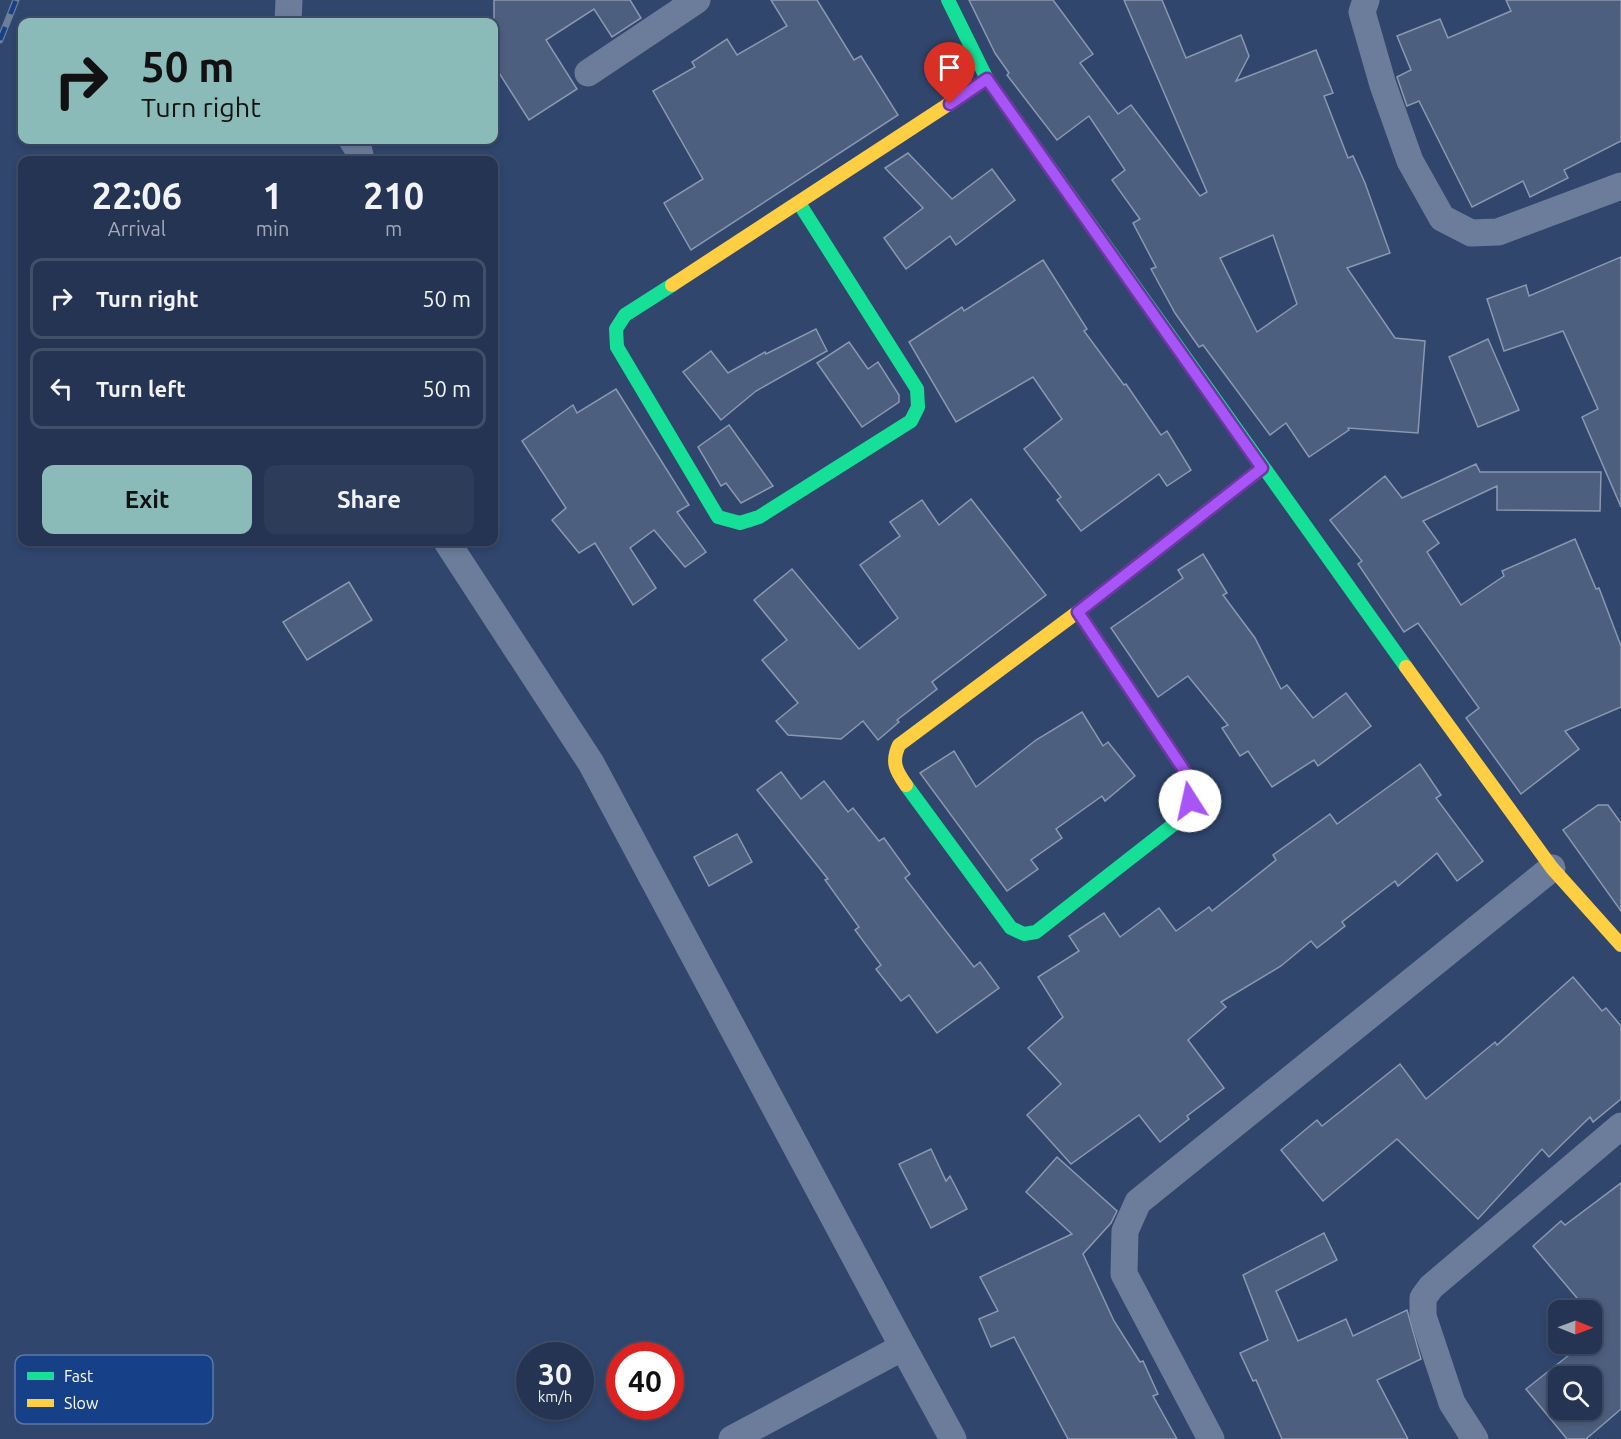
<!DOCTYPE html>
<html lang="en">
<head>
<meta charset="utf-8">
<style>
	body { margin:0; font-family:Ubuntu,sans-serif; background:#2c3c59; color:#f1f3f6; height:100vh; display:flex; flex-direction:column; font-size:22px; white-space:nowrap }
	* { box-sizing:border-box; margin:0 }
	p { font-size:20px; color:#a3aab8 }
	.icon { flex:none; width:33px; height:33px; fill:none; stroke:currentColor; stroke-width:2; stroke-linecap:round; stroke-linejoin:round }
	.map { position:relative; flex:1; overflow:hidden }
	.sheet { position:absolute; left:18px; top:156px; width:480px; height:390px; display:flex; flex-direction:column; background:#243452; border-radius:12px; box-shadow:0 3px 9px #0003,0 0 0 2px #414f69 }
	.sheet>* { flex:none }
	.banner { position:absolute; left:18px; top:18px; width:480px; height:126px; border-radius:12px; box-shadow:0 3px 9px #0003,0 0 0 2px #414f69; background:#8bbbb9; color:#111; overflow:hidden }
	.needle { width:39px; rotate:91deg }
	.controls { position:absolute; left:1548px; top:1300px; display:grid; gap:12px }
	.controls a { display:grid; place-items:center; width:54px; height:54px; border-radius:12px; background:#243452; box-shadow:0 3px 9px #0003,0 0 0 2px #414f69; font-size:30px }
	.speed { position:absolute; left:516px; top:1342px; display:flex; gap:12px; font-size:30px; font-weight:700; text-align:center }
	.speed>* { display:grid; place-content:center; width:78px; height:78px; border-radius:50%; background:#243452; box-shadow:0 3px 9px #0003,0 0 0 2px #414f69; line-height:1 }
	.speed small { font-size:15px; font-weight:400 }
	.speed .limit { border:9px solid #d22; background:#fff; color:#111 }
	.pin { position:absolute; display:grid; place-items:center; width:51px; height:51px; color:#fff; margin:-62px -26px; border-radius:50% 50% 50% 0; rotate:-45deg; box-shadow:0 0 6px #0007 }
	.pin .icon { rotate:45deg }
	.me { position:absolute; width:66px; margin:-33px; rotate:350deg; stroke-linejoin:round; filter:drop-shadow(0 0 4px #0008) }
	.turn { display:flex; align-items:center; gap:21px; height:126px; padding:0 24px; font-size:27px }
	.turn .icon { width:78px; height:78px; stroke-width:2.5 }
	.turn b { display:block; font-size:42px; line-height:51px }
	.eta { display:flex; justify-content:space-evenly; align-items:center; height:102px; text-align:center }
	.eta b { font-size:36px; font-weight:700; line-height:42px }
	.cta { display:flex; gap:12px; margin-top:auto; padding:12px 24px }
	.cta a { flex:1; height:69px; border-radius:12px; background:#8bbbb9; color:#111; font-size:24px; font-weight:700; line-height:69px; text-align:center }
	.cta a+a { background:#2c3c59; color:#f1f3f6 }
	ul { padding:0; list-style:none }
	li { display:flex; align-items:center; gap:18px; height:81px; margin:0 12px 9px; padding:0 12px; border:3px solid #414f69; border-radius:12px }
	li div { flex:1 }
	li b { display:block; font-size:22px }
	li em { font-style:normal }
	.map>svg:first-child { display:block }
	.building { fill:#4d5f7e; stroke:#8a98b1; stroke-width:1.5; fill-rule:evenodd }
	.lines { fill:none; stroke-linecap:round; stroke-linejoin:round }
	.street { stroke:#6c7d9b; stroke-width:27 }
	.fast { stroke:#16e098; stroke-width:14 }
	.slow { stroke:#ffcf43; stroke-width:14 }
	.rail-casing { stroke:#6d7e9b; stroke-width:7 }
	.rail { stroke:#164087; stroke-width:4.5; stroke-dasharray:14; stroke-linecap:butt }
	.route-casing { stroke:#6d37a1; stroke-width:15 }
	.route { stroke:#a855f7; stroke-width:10 }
	.key { fill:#164087; stroke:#5c79ab; stroke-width:1.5 }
	.key-label { font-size:16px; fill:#fff }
</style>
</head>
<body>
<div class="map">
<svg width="1621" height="1439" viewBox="0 0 1621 1439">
	<rect width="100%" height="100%" fill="#30466d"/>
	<g class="building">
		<polygon points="494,0 630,0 641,18 612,37 594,9 546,40 577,89 529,120 494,65"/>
		<polygon points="771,0 817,0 854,60 861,56 898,115 691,250 664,203 703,179 653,91 695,67 692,62 727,39 737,55 787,26"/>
		<path d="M969 0H1053L1093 54 1080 63 1118 114 1131 105 1200 196 1207 192 1124 0H1162L1186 58 1241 35 1249 56 1236 81 1316 50 1333 93 1324 96 1348 158 1353 156 1365 183 1390 253 1347 268 1395 338 1425 341 1418 433 1348 428 1349 430 1309 457 1286 423 1270 435 1203 345 1199 347 1175 313 1151 269 1156 267 1133 223 1140 219 1112 180 1125 170 1089 116 1057 140 1007 75 1009 73 995 53ZM1273 235 1297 304 1257 332 1220 258Z"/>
		<polygon points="1506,0 1621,0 1621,141 1564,170 1568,178 1530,197 1523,181 1472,207 1419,101 1407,106 1397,77 1411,70 1397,36 1440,19 1448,38 1511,11"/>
		<polygon points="908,153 952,199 992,169 1015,200 956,245 950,236 906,269 884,238 923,208 885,168"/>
		<polygon points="1621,257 1621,507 1582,417 1598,409 1563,331 1504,351 1487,299 1526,285 1529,296"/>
		<polygon points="1043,260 1087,329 1084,331 1124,385 1126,384 1161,435 1167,431 1191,470 1167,486 1159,474 1081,531 1057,500 1061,497 1024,449 1062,419 1033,377 956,422 909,342 962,307 964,311"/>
		<polygon points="816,329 827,351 756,391 721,420 683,372 711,351 728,373 765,352 766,354"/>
		<polygon points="1488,339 1519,410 1478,427 1449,357"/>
		<polygon points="849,342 868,369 878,362 899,395 899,402 862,427 817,363"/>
		<polygon points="616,389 689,505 677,512 706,552 685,567 654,530 630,548 656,588 633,605 595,543 579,553 552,520 566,508 522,441 573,405 577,413"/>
		<polygon points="729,425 773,486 741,503 726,483 721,486 698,447"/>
		<polygon points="1476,464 1480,472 1601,472 1600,511 1497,510 1497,486 1423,521 1439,543 1427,552 1461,605 1504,576 1502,571 1575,539 1596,589 1599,588 1621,646 1621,707 1565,731 1579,749 1521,794 1466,718 1479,708 1418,623 1404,632 1358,564 1362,561 1330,520 1385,476 1402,498"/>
		<polygon points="971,499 1046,595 932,682 937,689 897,720 899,722 878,740 863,721 841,739 788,735 776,721 798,703 762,660 787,640 754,600 792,569 859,649 898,618 860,565 900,536 890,522 922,500 939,525"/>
		<polygon points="1203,554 1227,593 1223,595 1255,638 1281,689 1287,685 1313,718 1346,693 1371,726 1318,766 1314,760 1272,787 1248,751 1240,756 1222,728 1228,725 1188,676 1158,697 1111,628 1183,578 1178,570"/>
		<polygon points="349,582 372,620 307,660 283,622"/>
		<polygon points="1082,712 1103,746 1108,742 1135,776 1105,801 1102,796 1056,829 1062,838 1031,860 1038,869 1007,891 920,773 954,751 976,787 1036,740"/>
		<polygon points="1420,764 1441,795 1436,798 1483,861 1457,881 1437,853 1398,886 1395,881 1342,922 1345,926 1317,948 1311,941 1281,966 1221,1002 1226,1007 1188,1040 1224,1088 1187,1116 1189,1119 1160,1142 1139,1115 1071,1164 1027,1115 1061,1084 1028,1048 1063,1017 1038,977 1079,951 1069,936 1104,913 1120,937 1159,908 1176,931 1209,907 1212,911 1276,860 1273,855 1330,814 1337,824"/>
		<polygon points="781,772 801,799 824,781 848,812 853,808 879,841 884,838 910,874 905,878 938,921 974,967 980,962 999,988 937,1033 909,995 901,1001 876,969 881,965 855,930 859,927 825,880 828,879 757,790"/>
		<polygon points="1598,805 1608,805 1621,823 1621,911 1563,830"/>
		<polygon points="737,834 752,862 709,886 694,857"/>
		<polygon points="1573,977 1602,1011 1606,1008 1621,1026 1621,1099 1593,1122 1590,1117 1549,1157 1542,1149 1478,1219 1397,1139 1323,1201 1281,1150 1317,1120 1322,1126 1400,1064 1426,1099 1495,1042 1497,1045"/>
		<polygon points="931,1149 946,1181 950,1176 967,1209 931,1228 899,1164"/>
		<polygon points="1057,1157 1117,1211 1111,1223 1083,1254 1114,1321 1140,1362 1143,1361 1158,1394 1153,1396 1177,1439 1068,1439 1014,1337 991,1347 979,1319 998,1311 980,1277 1072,1234 1026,1192"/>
		<path d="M1621 1183V1409L1586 1439H1567L1526 1389 1583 1344H1592V1337L1603 1328 1592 1311H1588L1533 1246 1561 1221 1565 1225ZM1558 1377H1592V1410H1558Z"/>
		<polygon points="1324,1233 1337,1260 1276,1291 1298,1341 1346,1319 1353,1336 1407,1310 1421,1359 1377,1380 1408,1439 1282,1439 1256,1380 1253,1381 1240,1353 1268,1340 1243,1275"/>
	</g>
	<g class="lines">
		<g class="street">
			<polyline points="1366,0 1362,12 1383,85 1410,161 1442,218 1471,233 1498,232 1621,186"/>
			<polyline points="288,22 289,0"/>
			<polyline points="588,73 697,0"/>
			<polyline points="352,140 359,151 361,160"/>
			<polyline points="447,542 591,763 903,1347"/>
			<polyline points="732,1439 903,1347 953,1439"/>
			<polyline points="1211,1439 1124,1274 1125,1231 1138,1202 1552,868"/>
			<polyline points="1475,1439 1452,1403 1423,1316 1423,1298 1431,1287 1621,1126"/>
		</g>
		<g class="fast">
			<polyline points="948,0 987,79 1406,667"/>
			<polyline points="672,285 625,315 616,329 617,347 718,517 740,523 759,517 911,421 918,407 917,389 799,203"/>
			<polyline points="1083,608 1262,468"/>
			<polyline points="906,785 1011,928 1024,934 1036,932 1183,817 1190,801 1188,776 1078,612"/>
		</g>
		<g class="slow">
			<polyline points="672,285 987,79"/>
			<polyline points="1406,667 1552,868 1621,945"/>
			<path d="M906 785C896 771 891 762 899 745L1083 608"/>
		</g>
		<defs>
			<polyline id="rail" points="0,40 16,0"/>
		</defs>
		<use href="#rail" class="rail-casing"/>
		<use href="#rail" class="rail"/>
	</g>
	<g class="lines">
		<defs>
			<polyline id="route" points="950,104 987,79 1262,468 1078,612 1188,776 1190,801"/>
		</defs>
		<use href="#route" class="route-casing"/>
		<use href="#route" class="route"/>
	</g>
	<rect x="15" y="1355" width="198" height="69" rx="9" class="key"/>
	<rect x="27" y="1372" width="27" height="8" fill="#16e098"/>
	<rect x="27" y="1399" width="27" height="8" fill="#ffcf43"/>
	<g class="key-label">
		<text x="64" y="1382">Fast</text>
		<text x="64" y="1409">Slow</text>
	</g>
</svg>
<div class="controls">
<a><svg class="needle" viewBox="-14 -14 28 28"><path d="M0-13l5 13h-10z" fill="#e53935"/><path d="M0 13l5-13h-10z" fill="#a3aab8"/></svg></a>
<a><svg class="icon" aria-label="search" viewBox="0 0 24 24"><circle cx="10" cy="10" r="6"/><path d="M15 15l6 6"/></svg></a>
</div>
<div class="speed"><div>30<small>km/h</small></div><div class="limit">40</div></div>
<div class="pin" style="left:950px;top:104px;background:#d93025"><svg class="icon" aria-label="arrive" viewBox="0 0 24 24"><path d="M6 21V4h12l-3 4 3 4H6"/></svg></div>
<svg class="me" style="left:1190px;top:801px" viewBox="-20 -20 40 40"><circle r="19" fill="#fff"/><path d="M0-13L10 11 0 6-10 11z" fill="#a855f7"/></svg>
<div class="banner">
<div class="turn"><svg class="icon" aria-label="right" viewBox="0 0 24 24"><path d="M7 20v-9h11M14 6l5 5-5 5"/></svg><div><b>50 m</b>Turn right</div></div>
</div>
<section class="sheet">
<div class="eta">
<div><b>22:06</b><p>Arrival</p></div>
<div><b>1</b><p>min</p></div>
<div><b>210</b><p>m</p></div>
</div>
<ul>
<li><svg class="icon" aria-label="right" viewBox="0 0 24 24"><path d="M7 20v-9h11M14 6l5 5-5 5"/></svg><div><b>Turn right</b></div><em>50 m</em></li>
<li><svg class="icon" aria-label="left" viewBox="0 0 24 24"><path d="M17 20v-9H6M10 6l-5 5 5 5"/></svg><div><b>Turn left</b></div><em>50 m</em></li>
</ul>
<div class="cta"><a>Exit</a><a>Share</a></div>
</section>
</div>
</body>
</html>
